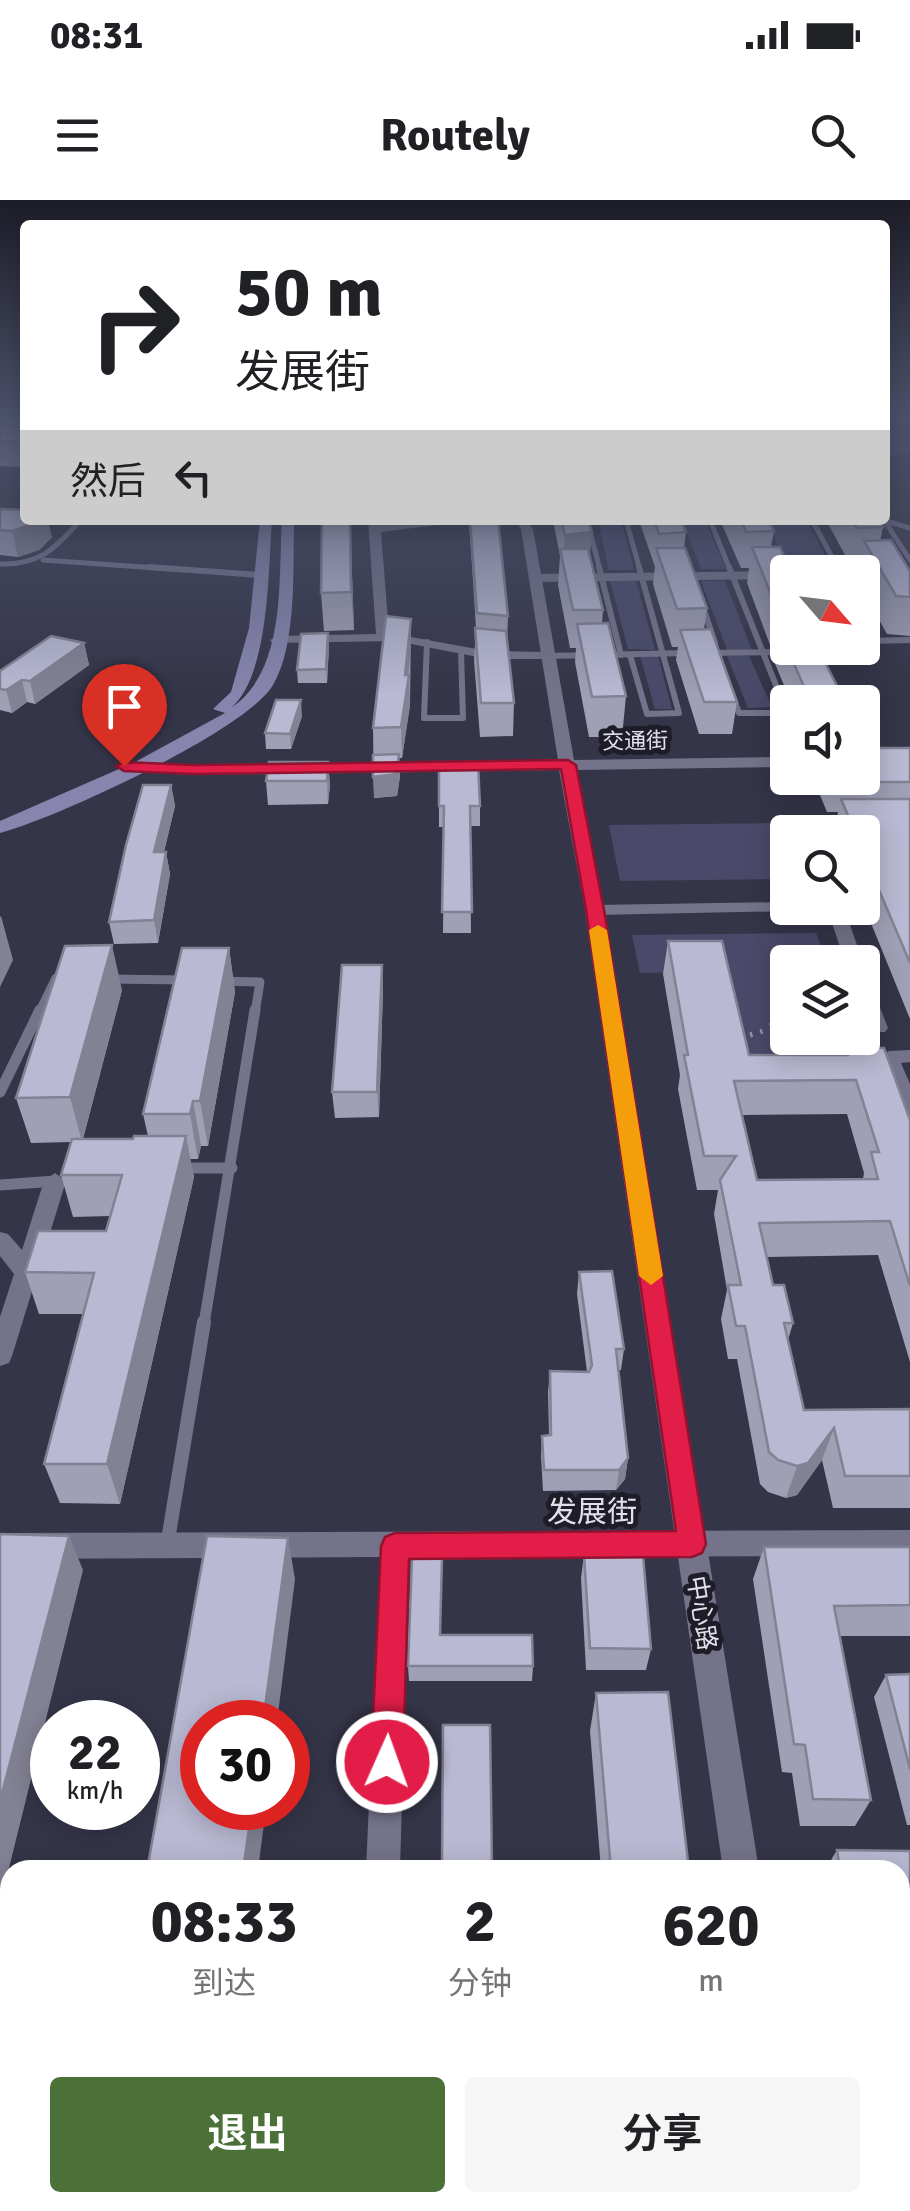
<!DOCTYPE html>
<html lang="zh">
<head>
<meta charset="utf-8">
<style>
	body { margin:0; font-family:Signika,"Noto Sans SC",sans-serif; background:#f6f6f6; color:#202124; height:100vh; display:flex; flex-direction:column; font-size:38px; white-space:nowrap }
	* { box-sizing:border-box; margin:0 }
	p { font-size:32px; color:#757577 }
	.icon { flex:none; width:55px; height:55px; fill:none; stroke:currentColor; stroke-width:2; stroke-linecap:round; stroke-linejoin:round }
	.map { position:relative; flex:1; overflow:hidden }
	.drawer { position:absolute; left:0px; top:1660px; width:910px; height:352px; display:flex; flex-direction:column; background:#fff; border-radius:30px 30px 0 0; box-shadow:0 5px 25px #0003 }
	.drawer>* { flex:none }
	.hud { position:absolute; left:20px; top:20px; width:870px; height:305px; border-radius:10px; box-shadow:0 5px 25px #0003; background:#fff; color:#202124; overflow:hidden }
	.needle { width:65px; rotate:118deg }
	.fabs { position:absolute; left:770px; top:355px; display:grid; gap:20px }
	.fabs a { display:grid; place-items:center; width:110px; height:110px; border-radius:10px; background:#fff; box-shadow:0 5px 25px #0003; font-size:50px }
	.speed { position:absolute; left:30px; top:1500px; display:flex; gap:20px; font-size:50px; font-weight:700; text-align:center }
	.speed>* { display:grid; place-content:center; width:130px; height:130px; border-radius:50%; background:#fff; box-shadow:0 5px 25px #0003; line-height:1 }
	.speed small { font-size:25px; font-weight:400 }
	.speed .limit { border:15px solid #d22; background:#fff; color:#111 }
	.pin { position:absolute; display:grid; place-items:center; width:85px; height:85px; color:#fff; margin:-102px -42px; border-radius:50% 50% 50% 0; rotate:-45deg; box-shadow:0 0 10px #0007 }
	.pin .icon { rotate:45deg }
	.me { position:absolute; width:110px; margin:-55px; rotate:2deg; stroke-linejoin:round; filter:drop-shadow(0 0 8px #0008) }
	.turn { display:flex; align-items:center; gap:35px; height:210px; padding:0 50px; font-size:45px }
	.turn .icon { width:130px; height:130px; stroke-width:2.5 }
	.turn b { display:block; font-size:70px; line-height:85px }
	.then { display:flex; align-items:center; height:95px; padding:0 50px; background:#0003; gap:20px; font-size:38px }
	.eta { display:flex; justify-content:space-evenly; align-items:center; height:170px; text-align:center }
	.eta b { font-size:60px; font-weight:700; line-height:70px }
	.button { display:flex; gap:20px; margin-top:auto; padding:20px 50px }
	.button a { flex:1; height:115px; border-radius:10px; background:#4b7038; color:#fff; font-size:40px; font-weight:700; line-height:115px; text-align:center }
	.button a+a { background:#f6f6f6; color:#202124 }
	.status { display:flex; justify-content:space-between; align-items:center; height:70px; padding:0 50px; background:#fff; direction:ltr }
	.status svg { height:28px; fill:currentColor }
	header { display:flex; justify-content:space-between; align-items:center; height:130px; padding:0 50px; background:#fff; font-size:45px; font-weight:700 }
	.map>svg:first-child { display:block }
	.green { fill:#4a4969 }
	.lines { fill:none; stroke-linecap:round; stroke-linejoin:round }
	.path-far1 { stroke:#9292a2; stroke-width:2.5; stroke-dasharray:1 4; stroke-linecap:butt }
	.path { stroke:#9292a2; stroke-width:5; stroke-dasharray:2.5 8; stroke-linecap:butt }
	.service-far4 { stroke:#74738b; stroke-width:5 }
	.service-far3 { stroke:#74738b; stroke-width:6 }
	.service-far2 { stroke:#74738b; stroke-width:9 }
	.service-far1 { stroke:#74738b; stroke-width:11 }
	.service { stroke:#74738b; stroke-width:14 }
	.minor { fill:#74738b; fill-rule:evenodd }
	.tertiary { fill:#74738b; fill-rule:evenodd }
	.secondary { fill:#8785ad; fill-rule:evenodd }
	.wall { fill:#9f9fb5; fill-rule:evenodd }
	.shaded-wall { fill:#828294 }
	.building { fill:#b9b9d3; stroke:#828294; stroke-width:2.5; fill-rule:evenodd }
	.route { fill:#e11d48; stroke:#92132f; stroke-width:2.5 }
	.slow { fill:#f59e0b }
	.labels { text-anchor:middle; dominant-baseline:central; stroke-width:10; stroke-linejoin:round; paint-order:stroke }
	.far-street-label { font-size:22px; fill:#e0e0ed; stroke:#1e1d27 }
	.street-label { font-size:25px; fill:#e0e0ed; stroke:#1e1d27 }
	.near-street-label { font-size:30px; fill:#e0e0ed; stroke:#1e1d27 }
</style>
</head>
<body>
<div class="status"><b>08:31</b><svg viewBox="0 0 49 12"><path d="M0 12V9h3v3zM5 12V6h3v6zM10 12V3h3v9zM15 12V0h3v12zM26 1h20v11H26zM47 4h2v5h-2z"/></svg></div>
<header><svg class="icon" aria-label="menu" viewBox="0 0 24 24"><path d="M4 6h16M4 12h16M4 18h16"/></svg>Routely<svg class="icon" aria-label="search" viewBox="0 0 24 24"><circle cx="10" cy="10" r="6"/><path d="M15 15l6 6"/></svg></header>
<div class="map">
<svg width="910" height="2011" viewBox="0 0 910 2011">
	<rect width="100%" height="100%" fill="#353549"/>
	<g class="green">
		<polygon points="885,213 910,213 910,253 885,256"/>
		<polygon points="598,320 621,320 634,370 609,370"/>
		<polygon points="682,320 705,320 726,369 701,369"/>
		<polygon points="766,320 806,320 831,367 789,368"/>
		<polygon points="610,381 636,381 655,450 628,449"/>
		<polygon points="701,381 725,381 752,450 727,450"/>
		<polygon points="640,456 658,456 672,509 655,509"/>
		<polygon points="727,456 749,456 772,507 748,508"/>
		<polygon points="775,623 787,657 787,679 620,681 609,625"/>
		<polygon points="816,733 827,762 788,762 788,838 856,838 860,848 854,869 749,881 722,771 640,773 632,735"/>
	</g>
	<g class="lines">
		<polyline class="path-far1" points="21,278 25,274"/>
		<g class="path">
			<polyline points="788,814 771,820 773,833 791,840 806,838"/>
			<polyline points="740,838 770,829"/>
		</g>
		<g class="service-far4">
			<polyline points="587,320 600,370"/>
			<polyline points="626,320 640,370"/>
			<polyline points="710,320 730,370"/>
			<polyline points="812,320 839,370"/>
			<polyline points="883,320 910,328"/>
			<polyline points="884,320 910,360"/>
			<polyline points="43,360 185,370"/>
			<path d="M0 364C37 365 53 351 76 325"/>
			<polyline points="860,370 872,369"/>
		</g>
		<g class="service-far3">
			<polyline points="149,367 261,375"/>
			<polyline points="599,367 621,455"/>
			<polyline points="729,367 787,513 739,513 732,494"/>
			<polyline points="837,367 840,372"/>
			<polyline points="826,372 872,369"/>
			<polyline points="702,404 715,443"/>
			<polyline points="862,416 875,440"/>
			<polyline points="862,441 910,440"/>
			<polyline points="427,442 424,518 463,518 461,450"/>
			<polyline points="707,453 788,452"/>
			<polyline points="630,455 647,514 679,513 639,367"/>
			<polyline points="546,456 688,453"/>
			<polyline points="823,461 819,451 860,451 858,448"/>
		</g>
		<g class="service-far2">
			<polyline points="106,779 187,780"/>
			<polyline points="221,781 260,782 255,813"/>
			<polyline points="39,813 56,778 63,778"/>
		</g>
		<g class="service-far1">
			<polyline points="0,892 40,810"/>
			<polyline points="177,968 232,968"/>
			<polyline points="0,985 56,981"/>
			<polyline points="204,1124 255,810"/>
		</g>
		<polyline class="service" points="167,1346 204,1122"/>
		<g class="minor">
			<polygon points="368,320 380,320 380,325 476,320 381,332 389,433 488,451 546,452 553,456 551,459 488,459 396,441 272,443 270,440 277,436 376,434"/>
			<polygon points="788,371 792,372 788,372 788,379 534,382 528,378 534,374"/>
			<polygon points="804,616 910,616 910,626 814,626 816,632 800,632 796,621"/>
			<polygon points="788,702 788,708 796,708 794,711 595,715 586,710 595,705"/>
			<polygon points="827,708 844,708 863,762 862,763 845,762"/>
			<path d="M862 779 871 785 888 828 885 832H871C861 815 862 799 862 779Z"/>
			<polygon points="910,850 910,862 901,863 910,884 910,917 900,910 879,857 889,851"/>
			<polygon points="55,973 66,981 12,1156 9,1163 0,1166 0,1117 14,1074 0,1056 0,1032 8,1034 22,1050 44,981"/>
			<polygon points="910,1330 910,1356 409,1357 400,1670 366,1670 380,1357 0,1359 0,1333"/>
			<rect x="352" y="2002" width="38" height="9"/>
		</g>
		<g class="tertiary">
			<polygon points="515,320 527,320 533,329 574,560 788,557 788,567 577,570 605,710 759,1670 723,1670 585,710 559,570 193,575 124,571 115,566 124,561 193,565 558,560 521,329"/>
			<polygon points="771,2002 814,2002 815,2011 771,2011"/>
		</g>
		<path class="secondary" d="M260 320H272C268 370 270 474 231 508 287 470 278 380 282 320H294C293 367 297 445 273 485 246 531 54 619 0 633V621L135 562 225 513 213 509 231 492 249 428Z"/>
	</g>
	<g class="wall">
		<polygon points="0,213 25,213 25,267 0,266"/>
		<polygon points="0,309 52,337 39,350 18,357 0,355"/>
		<polygon points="322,320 350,320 354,430 324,431 321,393"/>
		<polygon points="469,320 498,320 508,416 507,443 514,503 513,536 480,537 474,460 476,428"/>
		<polygon points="553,320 588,320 590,355 603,410 602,424 626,496 622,537 589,537 575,462 576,448 570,448 558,385 560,356"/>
		<polygon points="639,320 681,320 686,332 684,348 707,408 704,430 737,502 732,534 699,534 676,460 678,447 672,447 653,384 655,367"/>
		<polygon points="720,320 768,320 774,331 771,347 788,372 788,448 844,500 843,502 791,502 773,459 775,445 770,445 747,383 749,368 741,368"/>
		<polygon points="826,320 879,320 883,327 880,341 910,371 910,436 887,434 862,389 862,372 857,372 859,364 850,364"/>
		<polygon points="411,419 410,505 402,558 399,558 400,576 397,596 374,598 373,528"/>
		<polygon points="84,443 89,465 35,504 27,502 12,513 0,510 0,471"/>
		<polygon points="329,446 327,483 298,483 297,470"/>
		<polygon points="302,516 291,549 266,549 265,533"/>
		<polygon points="910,548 910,819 862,701 862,632 835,632 834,630 838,612 827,612 813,578 862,578"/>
		<polygon points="328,562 330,585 328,604 268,605 266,581"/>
		<polygon points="439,564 480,606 480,626 470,626 471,733 443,733 444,627 439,627"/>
		<polygon points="171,585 175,606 164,652 166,652 170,674 158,743 114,744 109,722"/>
		<path d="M668 741 749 855H844L846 848 910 920V1162L878 1055 767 1057 773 1085 793 1123 788 1140 804 1210 910 1209V1308H833L822 1260 797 1295 786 1298 768 1292 760 1284 737 1159H728L721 1119 727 1090 714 1014 718 990H697L678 889 680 875 663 774ZM847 914 864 973 863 979 757 980 742 915Z"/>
		<polygon points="229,748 235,792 208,946 201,946 198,959 190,959 194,977 120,1304 60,1303 44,1264 83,1114 39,1114 25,1072 106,1031 110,1016 73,1017 61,975 71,942 31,943 16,898 122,790 83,939 133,939 148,936 143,914"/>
		<polygon points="382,765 383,790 379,917 335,918 332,892"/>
		<polygon points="579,1072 624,1149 621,1170 619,1170 628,1258 625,1279 616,1290 543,1291 541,1256 542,1236 549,1235 548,1192 550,1171 587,1172 577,1094"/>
		<polygon points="764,1347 910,1347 910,1436 839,1436 871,1600 855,1626 800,1626 792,1573 782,1572 753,1379"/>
		<polygon points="584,1355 651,1449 646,1470 586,1470 581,1378"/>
		<polygon points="408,1466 533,1466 532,1481 409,1481"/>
		<polygon points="910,1474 910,1625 907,1625 874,1497 886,1475"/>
		<polygon points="596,1493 689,1670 601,1670 590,1531"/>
		<polygon points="443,1525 490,1525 491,1670 442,1670"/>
		<polygon points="837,1650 840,1670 825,1670"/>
		<polygon points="910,1651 910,1950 900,1950 900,1670"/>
	</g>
	<g class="shaded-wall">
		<polygon points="38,320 48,320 52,337 39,350 18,357 12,331"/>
		<polygon points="350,320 354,430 351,392"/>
		<polygon points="592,332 589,367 563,363 565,335"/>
		<polygon points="411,419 411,448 408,478 409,475 410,505 402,558 401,527"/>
		<polygon points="328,433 329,446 327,483 326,469"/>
		<polygon points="84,443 89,465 35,504 30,481"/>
		<polygon points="22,480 27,502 12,513 6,490"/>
		<polygon points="301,500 302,516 291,549 290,534"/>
		<polygon points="399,554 400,576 397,596 374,598 373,577"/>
		<polygon points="328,562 330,585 328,604 327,581"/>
		<polygon points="171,585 175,606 158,675 154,652"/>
		<polygon points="166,652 170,674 158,743 154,720"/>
		<polygon points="1,716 13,760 0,787 0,717"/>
		<polygon points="112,745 122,790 82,942 70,897"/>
		<polygon points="229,748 235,792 208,946 200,901"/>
		<polygon points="382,765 383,790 379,917 377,892"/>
		<polygon points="193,901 201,946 198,959 190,914"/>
		<polygon points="186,936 194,977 120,1304 107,1264"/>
		<polygon points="834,1228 822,1260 797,1295 786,1298 797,1266"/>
		<polygon points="628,1258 625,1279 616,1290 619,1270"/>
		<polygon points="69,1336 83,1370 0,1704 0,1601"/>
		<polygon points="288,1338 295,1379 277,1522 263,1522"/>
		<polygon points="252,1608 266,1608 258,1670 243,1670"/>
	</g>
	<g class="building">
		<polygon points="0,213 25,213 25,243 0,241"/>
		<polygon points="0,309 25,310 25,320 38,320 33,324 12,331 0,330"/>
		<polygon points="322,320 350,320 351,392 321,393"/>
		<polygon points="470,320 498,320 508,416 477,413"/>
		<polygon points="561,320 588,320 592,332 565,335"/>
		<polygon points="654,320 681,320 686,332 659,334"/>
		<polygon points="741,320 768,320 774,331 746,332"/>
		<polygon points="852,320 879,320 883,327 857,328"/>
		<polygon points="891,340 910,371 910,397 896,396 864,341"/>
		<polygon points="752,347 780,347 792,372 788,372 788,407 776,407"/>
		<polygon points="656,348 685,348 707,408 677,409"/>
		<polygon points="560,349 588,349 603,410 573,410"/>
		<polygon points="386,416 411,419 405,475 409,475 401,527 373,528"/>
		<polygon points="608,423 626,496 592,497 577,424"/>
		<polygon points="475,428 506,431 514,503 481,503"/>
		<polygon points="778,428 788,428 788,448 818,448 844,500 810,500"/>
		<polygon points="711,429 737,502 704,502 680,430"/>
		<polygon points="328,433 326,469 297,470 301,434"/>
		<polygon points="51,436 84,443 30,481 22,480 6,490 0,489 0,471"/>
		<polygon points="276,500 301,500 290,534 265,533"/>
		<polygon points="862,548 910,548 910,582 834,582 832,578 862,578"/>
		<polygon points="399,554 396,574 373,577 373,555"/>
		<polygon points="269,562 328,562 327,581 266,581"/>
		<polygon points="478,563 480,606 470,606 472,712 442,712 444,606 439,606 439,564"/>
		<polygon points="143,585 171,585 154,652 166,652 154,720 109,722 126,645"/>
		<polygon points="841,599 910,599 910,763 862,650 862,632 855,632"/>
		<path d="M668 741H722L749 855H848L846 848H884L910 920V1086L890 1021 759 1023 773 1085H784L793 1123H784L804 1210 910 1209V1276H845L834 1228 808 1263 797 1266 778 1260 769 1252 745 1126H736L728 1085H741L720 980 736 956H704L684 855H688ZM856 880 879 952H871L878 979 757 980 734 881Z"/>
		<polygon points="112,745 70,897 16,898 65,746"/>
		<polygon points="182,748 229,748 200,901 193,901 190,914 143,914"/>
		<polygon points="342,765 382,765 377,892 332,892"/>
		<polygon points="134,936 186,936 107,1264 44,1264 94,1073 25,1072 38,1031 106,1031 122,975 61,975 72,939 133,939"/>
		<polygon points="612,1071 624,1149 616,1149 628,1258 619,1270 544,1270 542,1236 551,1235 550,1171 589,1172 592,1165 579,1072"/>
		<polygon points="0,1334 69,1336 0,1601"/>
		<polygon points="207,1336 288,1338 263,1522 202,1522 202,1608 252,1608 243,1670 147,1670"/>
		<polygon points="764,1347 910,1347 910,1405 834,1406 871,1600 813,1599 805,1545 794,1544"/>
		<polygon points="584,1355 643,1355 651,1449 590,1448"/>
		<polygon points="412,1358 442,1358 440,1435 532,1435 533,1466 408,1466"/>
		<polygon points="910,1474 910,1569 886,1475"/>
		<polygon points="668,1492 689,1670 611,1670 596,1493"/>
		<polygon points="443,1525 490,1525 492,1667 442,1667"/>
		<polygon points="837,1650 910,1651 910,1934 900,1934 900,1670 840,1670"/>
	</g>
	<linearGradient id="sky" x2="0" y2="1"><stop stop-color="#1d1d28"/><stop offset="0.43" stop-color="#4b516a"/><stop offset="1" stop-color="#4b516a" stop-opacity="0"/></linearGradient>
	<rect width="910" height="495" fill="url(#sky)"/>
	<polygon class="route" points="568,560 576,565 604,710 706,1344 702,1353 692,1357 409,1359 403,1562 398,1573 387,1578 376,1573 371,1562 381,1346 385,1337 395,1333 676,1331 586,710 561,569 193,574 124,571 116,566 124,562 193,565"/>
	<polygon class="slow" points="598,725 607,730 663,1076 651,1085 639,1076 589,730"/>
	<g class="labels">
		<g class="far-street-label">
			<text transform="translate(635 541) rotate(-1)">交通街</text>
		</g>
		<g class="street-label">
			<text transform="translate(702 1413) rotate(81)">中心路</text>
		</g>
		<g class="near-street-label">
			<text x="592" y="1312">发展街</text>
		</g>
	</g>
</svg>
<div class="fabs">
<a><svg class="needle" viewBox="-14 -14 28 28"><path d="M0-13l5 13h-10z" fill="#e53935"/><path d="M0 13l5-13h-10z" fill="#757577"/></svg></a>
<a><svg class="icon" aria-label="sound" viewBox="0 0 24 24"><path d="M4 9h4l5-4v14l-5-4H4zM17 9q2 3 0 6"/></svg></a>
<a><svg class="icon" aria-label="search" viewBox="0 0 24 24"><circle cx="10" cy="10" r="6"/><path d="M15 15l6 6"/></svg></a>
<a><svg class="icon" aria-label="layers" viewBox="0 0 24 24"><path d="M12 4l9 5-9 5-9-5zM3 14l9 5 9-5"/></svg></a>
</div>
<div class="speed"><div>22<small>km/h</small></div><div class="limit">30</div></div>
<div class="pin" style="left:124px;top:566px;background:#d93025"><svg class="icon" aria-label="arrive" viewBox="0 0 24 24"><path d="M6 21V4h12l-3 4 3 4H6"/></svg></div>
<svg class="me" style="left:387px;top:1562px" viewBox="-20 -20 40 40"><circle r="17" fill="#e11d48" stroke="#fff" stroke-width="3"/><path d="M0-11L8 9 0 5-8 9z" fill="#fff"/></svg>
<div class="hud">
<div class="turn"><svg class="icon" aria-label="right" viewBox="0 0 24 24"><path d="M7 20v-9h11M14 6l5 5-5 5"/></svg><div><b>50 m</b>发展街</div></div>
<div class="then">然后<svg class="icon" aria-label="left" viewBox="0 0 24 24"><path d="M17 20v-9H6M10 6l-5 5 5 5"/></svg></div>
</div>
<section class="drawer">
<div class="eta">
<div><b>08:33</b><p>到达</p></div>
<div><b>2</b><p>分钟</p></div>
<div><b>620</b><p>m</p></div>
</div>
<div class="button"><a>退出</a><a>分享</a></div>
</section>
</div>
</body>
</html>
